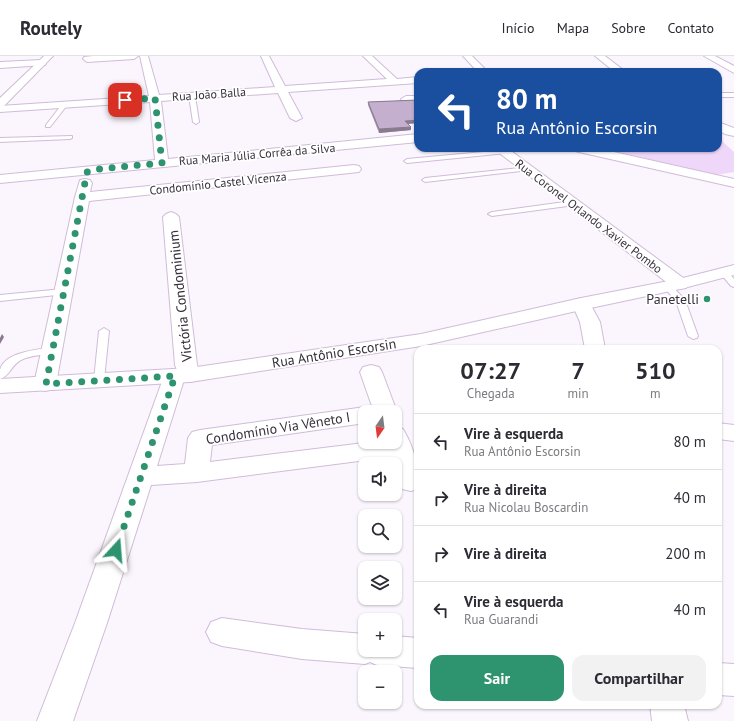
<!DOCTYPE html>
<html lang="pt">
<head>
<meta charset="utf-8">
<style>
	body { margin:0; font-family:"PT Sans",sans-serif; background:#f2f2f3; color:#2b2b33; height:100vh; display:flex; flex-direction:column; font-size:15px; white-space:nowrap }
	* { box-sizing:border-box; margin:0 }
	p { font-size:13px; color:#7c7c81 }
	.icon { flex:none; width:22px; height:22px; fill:none; stroke:currentColor; stroke-width:2; stroke-linecap:round; stroke-linejoin:round }
	.map { position:relative; flex:1; overflow:hidden }
	.panel { position:absolute; left:414px; top:289px; width:308px; height:364px; display:flex; flex-direction:column; background:#fff; border-radius:12px; box-shadow:0 1px 3px #0004 }
	.panel>* { flex:none }
	.top-card { position:absolute; left:414px; top:12px; width:308px; height:84px; border-radius:12px; box-shadow:0 1px 3px #0004; background:#1a4fa0; color:#fff; overflow:hidden }
	.needle { width:26px; rotate:194deg }
	.fabs { position:absolute; left:358px; top:349px; display:grid; gap:8px }
	.fabs a { display:grid; place-items:center; width:44px; height:44px; border-radius:8px; background:#fff; box-shadow:0 1px 3px #0004; font-size:20px }
	.pin { position:absolute; display:grid; place-items:center; width:34px; height:34px; color:#fff; margin:-17px; border-radius:8px; box-shadow:0 2px 6px #0006 }
	.me { position:absolute; width:44px; margin:-22px; rotate:19deg; stroke-linejoin:round; filter:drop-shadow(0 0 3px #0008) }
	.turn { display:flex; align-items:center; gap:14px; height:84px; padding:0 16px; font-size:18px }
	.turn .icon { width:52px; height:52px; stroke-width:2.5 }
	.turn b { display:block; font-size:28px; line-height:34px }
	.eta { display:flex; justify-content:space-evenly; align-items:center; height:68px; text-align:center }
	.eta b { font-size:24px; font-weight:700; line-height:28px }
	.action { display:flex; gap:8px; margin-top:auto; padding:8px 16px }
	.action a { flex:1; height:46px; border-radius:12px; background:#2e936f; color:#fff; font-size:16px; font-weight:700; line-height:46px; text-align:center }
	.action a+a { background:#f2f2f3; color:#2b2b33 }
	ul { padding:0; list-style:none }
	li { display:flex; align-items:center; gap:12px; height:56px; padding:0 16px; border-top:1px solid #e1e1e2 }
	li div { flex:1 }
	li b { display:block; font-size:15px }
	li em { font-style:normal }
	header { display:flex; align-items:center; gap:24px; box-sizing:border-box; height:56px; padding:0 20px; background:#fff; border-bottom:1px solid #e1e1e2 }
	header strong { font-size:19px }
	nav { display:flex; gap:22px; margin-inline-start:auto; font-size:14px }
	.map>svg:first-child { display:block }
	.green { fill:#efd7f9 }
	.lines { fill:none; stroke-linecap:round; stroke-linejoin:round }
	.lane-casing { stroke:#d0bbda; stroke-width:2 }
	.street-casing { stroke:#d0bbda; stroke-width:2 }
	.secondary-casing { stroke:#d0bbda; stroke-width:2 }
	.lane { fill:#fff; fill-rule:evenodd }
	.street { fill:#fff; fill-rule:evenodd }
	.secondary { fill:#fff; fill-rule:evenodd }
	.wall { fill:#a996b1 }
	.shaded-wall { fill:#897a90 }
	.building { fill:#c4afce; stroke:#897a90 }
	.route { stroke:#2e936f; stroke-width:7; stroke-dasharray:0 12.6 }
	.poi-dot { fill:#2e936f; stroke:#fff; stroke-width:1.5 }
	.labels { text-anchor:middle; dominant-baseline:central; stroke-width:3.5; stroke-linejoin:round; paint-order:stroke }
	.far-street-label { font-size:12px; fill:#38303c; stroke:#fff }
	.street-label { font-size:14px; fill:#38303c; stroke:#fff }
	.poi-label { font-size:14px; fill:#38303c; stroke:#fff; text-anchor:end }
</style>
</head>
<body>
<header>
<strong>Routely</strong>
<nav><a>Início</a><a>Mapa</a><a>Sobre</a><a>Contato</a></nav>
</header>
<div class="map">
<svg width="734" height="665" viewBox="0 0 734 665">
	<rect width="100%" height="100%" fill="#fbf6fd"/>
	<polygon class="green" points="718,77 721,80 721,84 734,96 734,116 716,119 602,92 718,92"/>
	<g class="lines">
		<defs>
			<g id="lane">
				<polygon points="734,37 734,41 722,41 719,39 722,37"/>
				<polygon points="192,38 195,40 199,66 196,68 193,66 189,40"/>
				<polygon points="63,47 68,48 50,71 46,71 46,69"/>
				<polygon points="72,80 72,82 70,83 0,86 0,82"/>
				<polygon points="505,94 508,96 507,97 407,107 404,105 407,103"/>
				<polygon points="528,111 531,113 530,114 425,126 422,124 425,122"/>
				<polygon points="572,145 575,145 575,149 492,160 488,158 492,156"/>
				<polygon points="724,214 727,215 734,223 734,231 731,230 720,217"/>
				<polygon points="667,227 670,228 685,244 698,280 697,282 693,283 688,280 676,245 663,230"/>
				<polygon points="63,233 66,234 68,236 66,238 0,245 0,239"/>
				<polygon points="104,272 109,275 104,324 99,327 94,324 99,275"/>
				<path d="M52 291 56 292 57 294 56 296C45 299 31 299 21 304 12 308 9 321 0 323 0 321 0 317 0 314 4 296 37 294 52 291Z"/>
			</g>
			<g id="street">
				<polygon points="93,0 138,0 134,3 87,6 83,3 84,1"/>
				<polygon points="140,0 148,0 159,39 275,31 261,0 269,0 285,30 387,23 363,0 372,0 397,23 418,21 418,27 288,36 302,62 296,65 290,62 278,37 161,45 168,103 418,78 418,86 0,127 0,119 155,104 150,46 0,56 0,50 149,40"/>
				<polygon points="463,0 472,0 488,16 478,16"/>
				<polygon points="595,0 605,0 626,16 615,16"/>
				<polygon points="704,0 715,0 734,10 734,17"/>
				<polygon points="42,4 46,7 45,9 0,12 0,6"/>
				<polygon points="406,40 418,40 418,46 402,45 401,43"/>
				<polygon points="718,66 734,72 734,80 725,78 718,74"/>
				<polygon points="493,92 507,92 686,224 689,228 686,232 680,233 674,232"/>
				<polygon points="573,92 596,92 734,123 734,131 579,96 575,95"/>
				<polygon points="354,109 359,110 361,113 359,116 89,145 56,328 53,333 45,335 37,333 34,328 75,141 80,124 85,123 90,124 92,127 90,136"/>
				<path d="M171 156 176 158 179 161 197 309 201 319 198 324 190 326 184 324 157 410 185 408 188 382 192 376 200 374 365 351 373 354 374 356 360 316 363 311 371 309 379 311 382 316 397 356 395 360V356H365V367L212 389 210 406 372 386H395V371L403 373C415 393 418 410 418 433L411 435 402 433 395 416V408H392L390 401 197 426 151 429 107 567 73 665H37L75 567 164 320 167 315 177 314 175 309 163 161 166 158Z"/>
				<polygon points="581,242 588,244 600,266 605,293 585,293 580,266 572,248 574,244"/>
				<polygon points="718,367 734,369 734,385 718,383"/>
				<polygon points="222,562 302,573 365,578 365,594 395,594 395,580 418,582 418,612 377,609 370,606 365,608 302,603 222,590 211,586 206,576 211,566"/>
				<polygon points="718,607 734,608 734,640 718,639"/>
				<polygon points="650,649 684,649 688,665 652,665"/>
			</g>
			<g id="secondary">
				<polygon points="44,0 53,0 4,50 0,51 0,42"/>
				<polygon points="734,209 734,219 680,233 581,254 421,290 190,326 0,337 0,323 190,312 421,278 581,242 679,223"/>
			</g>
		</defs>
		<use href="#lane" class="lane-casing"/>
		<use href="#street" class="street-casing"/>
		<use href="#secondary" class="secondary-casing"/>
		<use href="#lane" class="lane"/>
		<use href="#street" class="street"/>
		<use href="#secondary" class="secondary"/>
	</g>
	<polygon class="wall" points="418,44 418,67 408,68 411,71 411,74 379,77 368,49 368,46"/>
	<g class="shaded-wall">
		<polygon points="418,64 418,67 405,68 405,65"/>
		<polygon points="411,71 411,74 379,77 379,73"/>
		<polygon points="2,278 4,281 0,288 0,282"/>
	</g>
	<polygon class="building" points="418,44 418,64 405,65 411,71 379,73 368,46"/>
	<g class="lines">
		<polyline class="route" points="116,494 175,320 46,328 87,116 99,113 162,107 155,42 125,44"/>
	</g>
	<circle class="poi-dot" cx="707" cy="243" r="4"/>
	<g class="labels">
		<g class="far-street-label">
			<text transform="translate(209 38) rotate(-4)">Rua João Balla</text>
			<text transform="translate(257 98) rotate(-5)">Rua Maria Júlia Corrêa da Silva</text>
			<text transform="translate(218 127) rotate(-6)">Condomínio Castel Vicenza</text>
			<text transform="translate(589 160) rotate(37)">Rua Coronel Orlando Xavier Pombo</text>
		</g>
		<g class="street-label">
			<text transform="translate(180 240) rotate(-96)">Victória Condominium</text>
			<text transform="translate(334 297) rotate(-9)">Rua Antônio Escorsin</text>
			<text transform="translate(278 372) rotate(-9)">Condomínio Via Vêneto I</text>
		</g>
		<g class="poi-label">
			<text x="699" y="243">Panetelli</text>
		</g>
	</g>
</svg>
<div class="fabs">
<a><svg class="needle" viewBox="-14 -14 28 28"><path d="M0-13l5 13h-10z" fill="#e53935"/><path d="M0 13l5-13h-10z" fill="#7c7c81"/></svg></a>
<a><svg class="icon" aria-label="sound" viewBox="0 0 24 24"><path d="M4 9h4l5-4v14l-5-4H4zM17 9q2 3 0 6"/></svg></a>
<a><svg class="icon" aria-label="search" viewBox="0 0 24 24"><circle cx="10" cy="10" r="6"/><path d="M15 15l6 6"/></svg></a>
<a><svg class="icon" aria-label="layers" viewBox="0 0 24 24"><path d="M12 4l9 5-9 5-9-5zM3 14l9 5 9-5"/></svg></a>
<a>+</a>
<a>−</a>
</div>
<div class="pin" style="left:125px;top:44px;background:#d93025"><svg class="icon" aria-label="arrive" viewBox="0 0 24 24"><path d="M6 21V4h12l-3 4 3 4H6"/></svg></div>
<svg class="me" style="left:116px;top:494px" viewBox="-20 -20 40 40"><path d="M0-17L14 15 0 8-14 15z" fill="#2e936f" stroke="#fff" stroke-width="4"/></svg>
<div class="top-card">
<div class="turn"><svg class="icon" aria-label="left" viewBox="0 0 24 24"><path d="M17 20v-9H6M10 6l-5 5 5 5"/></svg><div><b>80 m</b>Rua Antônio Escorsin</div></div>
</div>
<section class="panel">
<div class="eta">
<div><b>07:27</b><p>Chegada</p></div>
<div><b>7</b><p>min</p></div>
<div><b>510</b><p>m</p></div>
</div>
<ul>
<li><svg class="icon" aria-label="left" viewBox="0 0 24 24"><path d="M17 20v-9H6M10 6l-5 5 5 5"/></svg><div><b>Vire à esquerda</b><p>Rua Antônio Escorsin</p></div><em>80 m</em></li>
<li><svg class="icon" aria-label="right" viewBox="0 0 24 24"><path d="M7 20v-9h11M14 6l5 5-5 5"/></svg><div><b>Vire à direita</b><p>Rua Nicolau Boscardin</p></div><em>40 m</em></li>
<li><svg class="icon" aria-label="right" viewBox="0 0 24 24"><path d="M7 20v-9h11M14 6l5 5-5 5"/></svg><div><b>Vire à direita</b></div><em>200 m</em></li>
<li><svg class="icon" aria-label="left" viewBox="0 0 24 24"><path d="M17 20v-9H6M10 6l-5 5 5 5"/></svg><div><b>Vire à esquerda</b><p>Rua Guarandi</p></div><em>40 m</em></li>
</ul>
<div class="action"><a>Sair</a><a>Compartilhar</a></div>
</section>
</div>
</body>
</html>
